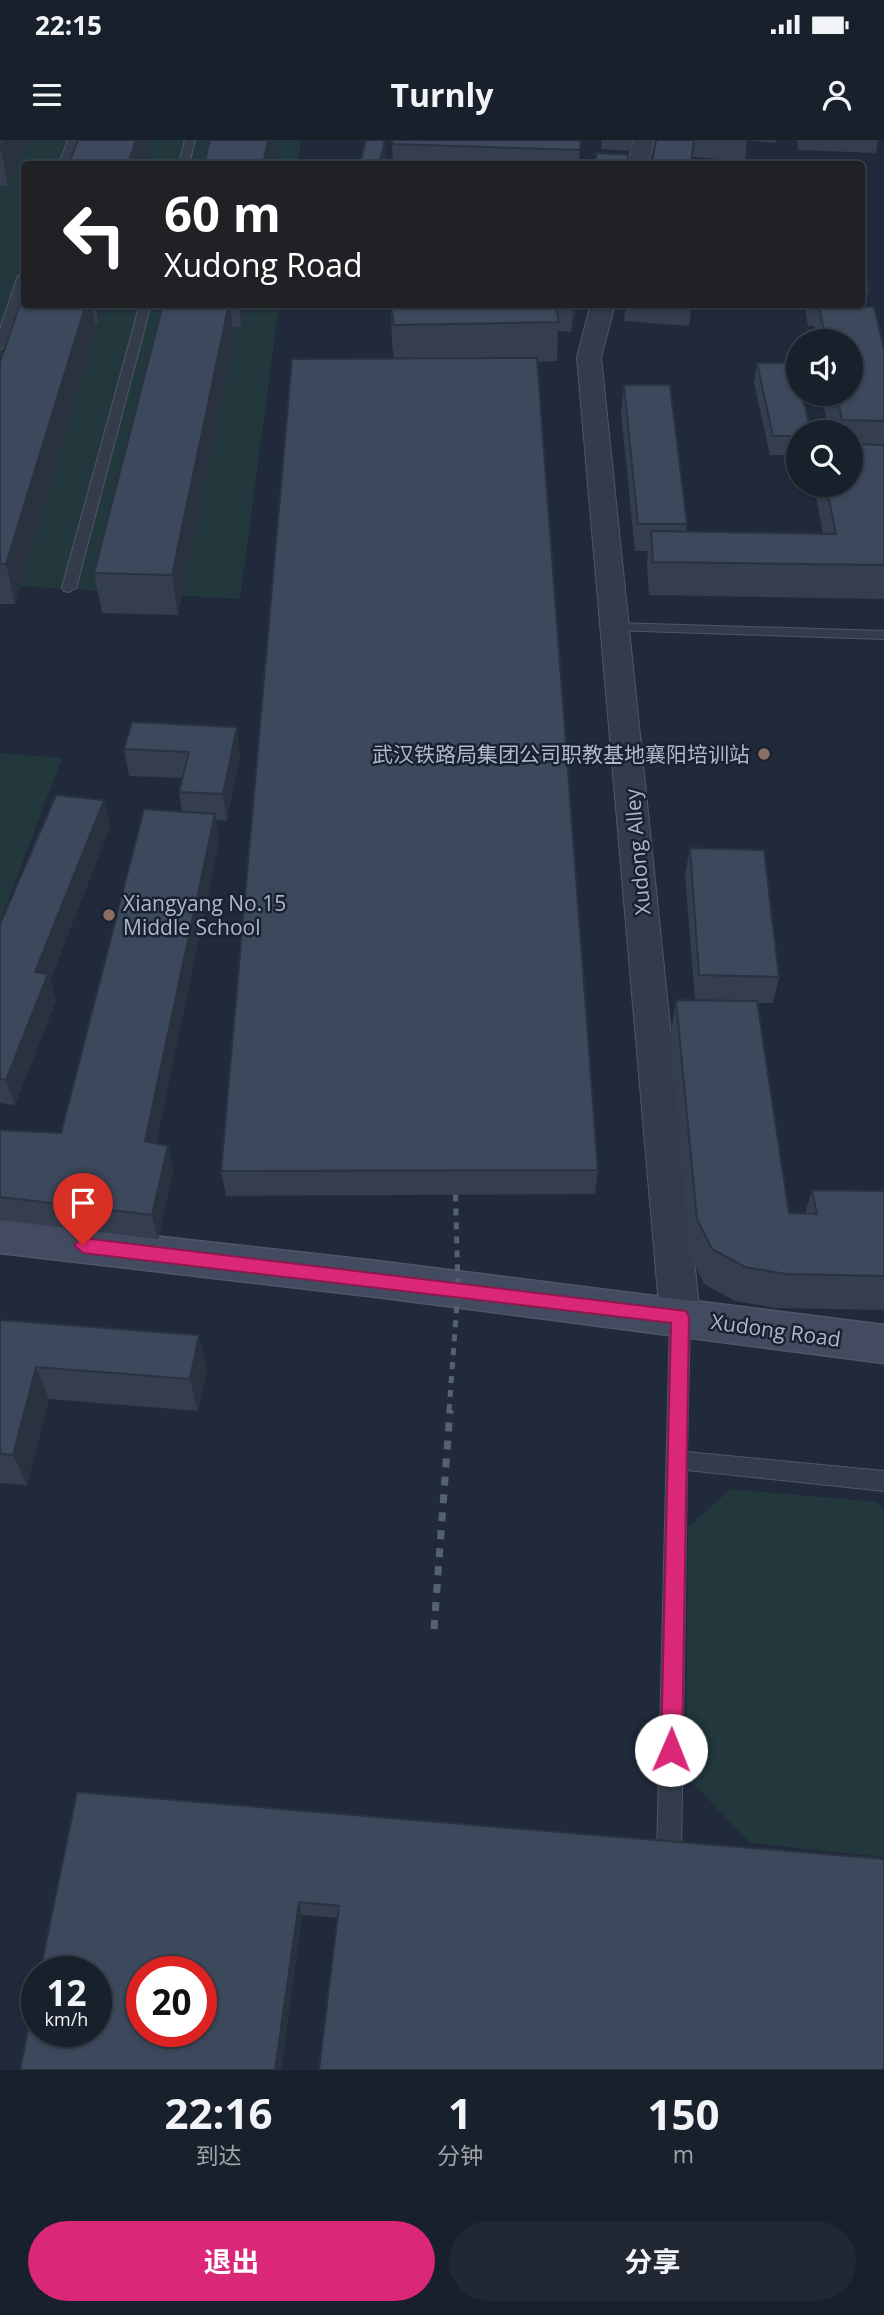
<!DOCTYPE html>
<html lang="zh">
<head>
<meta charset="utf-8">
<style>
	body { margin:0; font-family:"Open Sans","Noto Sans SC",sans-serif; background:#212834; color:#f1f3f6; height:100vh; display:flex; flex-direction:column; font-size:26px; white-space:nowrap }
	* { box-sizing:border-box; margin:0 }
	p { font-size:23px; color:#9fa3a9 }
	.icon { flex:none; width:38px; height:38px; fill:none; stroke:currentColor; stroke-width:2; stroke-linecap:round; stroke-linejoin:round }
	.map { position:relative; height:1930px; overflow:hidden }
	.details { display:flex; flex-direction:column; background:#18202c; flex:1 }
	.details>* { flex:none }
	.banner { position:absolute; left:21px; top:21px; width:844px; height:147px; border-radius:7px; box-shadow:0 2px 5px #0004,0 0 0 2px #363e48; background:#202124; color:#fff; overflow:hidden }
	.buttons { position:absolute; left:786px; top:189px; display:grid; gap:14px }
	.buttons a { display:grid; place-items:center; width:77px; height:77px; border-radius:50%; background:#18202c; box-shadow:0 2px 5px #0004,0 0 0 2px #363e48; font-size:35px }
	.speed { position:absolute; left:21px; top:1816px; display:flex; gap:14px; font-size:35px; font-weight:700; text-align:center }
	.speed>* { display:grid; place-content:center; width:91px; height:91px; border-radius:50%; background:#18202c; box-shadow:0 2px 5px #0004,0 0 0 2px #363e48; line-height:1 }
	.speed small { font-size:18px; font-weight:400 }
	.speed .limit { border:10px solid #d22; background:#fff; color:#111 }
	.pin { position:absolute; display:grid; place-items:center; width:60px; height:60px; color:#fff; margin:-72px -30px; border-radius:50% 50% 50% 0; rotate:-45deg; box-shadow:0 0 7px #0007 }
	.pin .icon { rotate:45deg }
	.me { position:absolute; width:77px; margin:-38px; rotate:1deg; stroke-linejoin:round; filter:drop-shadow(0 0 5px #0008) }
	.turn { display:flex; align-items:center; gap:24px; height:147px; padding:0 28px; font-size:32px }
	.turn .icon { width:91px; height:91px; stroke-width:2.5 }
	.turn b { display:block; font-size:49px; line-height:60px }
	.eta { display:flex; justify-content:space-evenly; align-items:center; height:119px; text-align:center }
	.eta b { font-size:42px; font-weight:700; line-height:49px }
	.primary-button { display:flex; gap:14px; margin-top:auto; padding:14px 28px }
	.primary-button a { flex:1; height:80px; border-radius:42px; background:#db2777; color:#fff; font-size:28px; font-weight:700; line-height:80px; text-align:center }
	.primary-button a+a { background:#212834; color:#f1f3f6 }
	.status { display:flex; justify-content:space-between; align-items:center; height:49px; padding:0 35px; background:#18202c; direction:ltr }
	.status svg { height:19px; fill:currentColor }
	header { display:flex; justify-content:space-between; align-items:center; height:91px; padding:0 28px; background:#18202c; font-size:32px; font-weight:700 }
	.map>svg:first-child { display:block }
	.green { fill:#22383c }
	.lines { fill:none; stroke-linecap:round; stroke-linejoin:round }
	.lane-casing { stroke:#4f5766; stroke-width:2 }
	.street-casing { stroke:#4f5766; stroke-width:2 }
	.secondary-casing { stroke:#4f5766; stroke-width:3 }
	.lane { fill:#343c4b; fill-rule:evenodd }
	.street { fill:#343c4b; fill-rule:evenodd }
	.secondary { fill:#424b5f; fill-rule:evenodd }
	.rail-far1 { stroke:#566073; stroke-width:5; stroke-dasharray:7 7; stroke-linecap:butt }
	.rail { stroke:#566073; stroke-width:7; stroke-dasharray:9 9; stroke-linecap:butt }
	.wall { fill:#343e4e }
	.shaded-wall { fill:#2a3240 }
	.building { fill:#3c485b; stroke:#2a3240; stroke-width:2; fill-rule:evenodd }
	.route { fill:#db2777; stroke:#8e194d; stroke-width:2 }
	.education-dot { fill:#8d6e63; stroke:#192230; stroke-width:2.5 }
	.labels { text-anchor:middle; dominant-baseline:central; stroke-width:5; stroke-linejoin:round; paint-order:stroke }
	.poi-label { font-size:21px; fill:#afb7c8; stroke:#192230; text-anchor:end }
	.street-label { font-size:21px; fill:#afb7c8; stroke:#192230 }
</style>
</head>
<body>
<div class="status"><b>22:15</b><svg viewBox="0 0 49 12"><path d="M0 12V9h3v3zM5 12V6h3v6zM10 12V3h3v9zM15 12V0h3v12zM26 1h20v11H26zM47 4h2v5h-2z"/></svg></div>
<header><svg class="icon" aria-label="menu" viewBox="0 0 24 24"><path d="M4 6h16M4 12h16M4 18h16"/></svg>Turnly<svg class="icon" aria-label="person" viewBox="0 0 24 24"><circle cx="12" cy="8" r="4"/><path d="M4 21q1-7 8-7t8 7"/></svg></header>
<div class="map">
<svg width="884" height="1930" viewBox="0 0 884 1930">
	<rect width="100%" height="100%" fill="#202a3b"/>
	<g class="green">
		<polygon points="0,0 301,0 298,24 24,24 24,164 279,165 240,459 0,445"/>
		<polygon points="0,613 62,618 0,782"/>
		<polygon points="731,1349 877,1362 884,1371 884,1717 750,1703 686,1636 688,1387"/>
	</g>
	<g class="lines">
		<defs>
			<g id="lane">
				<polygon points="68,0 78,0 69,24 59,24"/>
				<polygon points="185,0 195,0 189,24 179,24"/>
				<polygon points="24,133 24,151 6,206 0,209 0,189 18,136"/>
				<polygon points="140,164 151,164 76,448 69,452 64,451 62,448"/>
				<polygon points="616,483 884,491 884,499 611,490 609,487"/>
				<polygon points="680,1169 687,1171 690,1177 687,1312 884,1331 884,1351 687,1330 681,1715 677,1723 669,1727 661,1723 657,1715 670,1177 673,1171"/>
			</g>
			<g id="street">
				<polygon points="634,0 654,0 648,24 627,24"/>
				<polygon points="591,164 615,164 601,217 700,1177 694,1189 680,1195 666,1189 660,1177 577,217"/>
			</g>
			<polygon id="secondary" points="0,1079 377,1121 884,1185 884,1223 377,1157 0,1113"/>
		</defs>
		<use href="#lane" class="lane-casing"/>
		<use href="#street" class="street-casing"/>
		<use href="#secondary" class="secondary-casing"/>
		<use href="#lane" class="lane"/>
		<use href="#street" class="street"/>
		<use href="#secondary" class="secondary"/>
		<polyline class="rail-far1" points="449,1271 458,1150 455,1035"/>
		<polyline class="rail" points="434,1489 450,1270"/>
	</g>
	<g class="wall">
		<polygon points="0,0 8,46 0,46"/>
		<polygon points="580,0 579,24 393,24 392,4"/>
		<polygon points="602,0 633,0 631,11 601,9"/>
		<polygon points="656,0 776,0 776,3 747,0 745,21 693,17 692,24 652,24"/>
		<polygon points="797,0 878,0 876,13 798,10"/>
		<polygon points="861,115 869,148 865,167 884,209 884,459 649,455 647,424 648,411 635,411 621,272 624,245 687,384 686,391 823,394 814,345 850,345 850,292 829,292 821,254 850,254 850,201 813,201 815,186 808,186 804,164 861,164"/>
		<polygon points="24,164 103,164 98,183 95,183 96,191 15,464 0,464 0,222"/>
		<polygon points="163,164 246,164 241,187 233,187 234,199 178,475 102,473 94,433"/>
		<polygon points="401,164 578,164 571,192 558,191 557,221 537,222 598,1030 595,1054 226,1056 221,1031 394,219 392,205 391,166 401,165"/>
		<polygon points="626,164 692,164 689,186 624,181"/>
		<polygon points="757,223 798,292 798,315 770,315 754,243"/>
		<polygon points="124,609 240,614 227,681 216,680 219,701 156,1003 173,1031 158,1099 0,1080 0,990 61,993 182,671 179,652 182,638 129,636"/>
		<polygon points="104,660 110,687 50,840 56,860 15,965 0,963 0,784"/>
		<polygon points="690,708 779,837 773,863 757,863 789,1073 805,1074 812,1050 884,1051 884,1170 775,1168 735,1161 704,1144 689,1114 670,898 676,860 695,860 685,735"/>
		<polygon points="0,1180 207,1228 198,1271 49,1259 27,1345 0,1343"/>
		<polygon points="77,1652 884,1719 338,1778 302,1775 281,1930 20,1930"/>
	</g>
	<g class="shaded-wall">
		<polygon points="4,0 27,0 8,46 1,9"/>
		<polygon points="136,0 152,0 145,24 128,24"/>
		<polygon points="268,0 278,0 274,24 263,24"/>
		<polygon points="385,0 386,24 379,24"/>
		<polygon points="86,164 92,164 96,191 15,464 6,424"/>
		<polygon points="95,164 103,164 98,183"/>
		<polygon points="229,164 230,164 234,199 178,475 172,435"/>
		<polygon points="239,164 246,164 241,187"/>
		<polygon points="573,164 578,164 571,192"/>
		<polygon points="237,587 240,614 227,681 223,654"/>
		<polygon points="104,660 110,687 50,840 56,860 15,965 6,940 35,832"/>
		<polygon points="215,674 219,701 151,1026 145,1001"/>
		<polygon points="168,1006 173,1031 158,1099 152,1075"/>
		<polygon points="199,1195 207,1228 198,1271 190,1239"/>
		<polygon points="36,1227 49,1259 27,1345 13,1315"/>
		<polygon points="299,1762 302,1775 281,1930 275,1930"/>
	</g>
	<g class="building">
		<polygon points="0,0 4,0 1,9 0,9"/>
		<polygon points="78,0 136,0 128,24 69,24"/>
		<polygon points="210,0 268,0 263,24 204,24"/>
		<polygon points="366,0 385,0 379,24 360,24"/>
		<polygon points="393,0 580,0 580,10 392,4"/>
		<polygon points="656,0 694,0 691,24 652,24"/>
		<polygon points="597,13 628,15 627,24 595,24"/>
		<polygon points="861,115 869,148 861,148"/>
		<polygon points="24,153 24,164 86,164 6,424 0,424 0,222"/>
		<polygon points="163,164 229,164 172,435 94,433"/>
		<polygon points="452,164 555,164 559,182 394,185 391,166"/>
		<polygon points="819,166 874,167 884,209 884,281 842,280 837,254 850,254 850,201 826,201"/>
		<polygon points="537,218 598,1030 221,1031 292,219"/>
		<polygon points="757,223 794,223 798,239 798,254 802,254 811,292 798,292 798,296 773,296"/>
		<polygon points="624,245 670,245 687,384 638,384"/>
		<polygon points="850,304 884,305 884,425 653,422 651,391 836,394 826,345 850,345"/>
		<polygon points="132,582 237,587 223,654 179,652 189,612 124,609"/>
		<polygon points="56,655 104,660 35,832 48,834 6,940 0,939 0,784"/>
		<polygon points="144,669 215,674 145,1001 168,1006 152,1075 0,1057 0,990 61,993"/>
		<polygon points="690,708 764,710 779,837 699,835"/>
		<polygon points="676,860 757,861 789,1073 817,1074 812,1050 884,1051 884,1136 786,1134 745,1127 712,1109 697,1079"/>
		<polygon points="0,1180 199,1195 190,1239 36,1227 13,1315 0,1314"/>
		<path d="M77 1652 884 1719V1930H319L339 1766 299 1762 275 1930H20L37 1847V1892H96V1832H40ZM142 1832H201V1892H142Z"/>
	</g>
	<polygon class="route" points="83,1098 686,1171 689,1177 682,1610 679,1617 671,1620 664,1617 661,1610 671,1183 83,1113 74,1105"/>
	<g class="education-dot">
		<circle cx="764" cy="614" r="7"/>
		<circle cx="109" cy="775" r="7"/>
	</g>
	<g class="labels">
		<g class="poi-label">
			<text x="750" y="614">武汉铁路局集团公司职教基地襄阳培训站</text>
			<text x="123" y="763" text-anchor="start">Xiangyang No.15<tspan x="123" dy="24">Middle School</tspan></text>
		</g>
		<g class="street-label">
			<text transform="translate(637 712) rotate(-95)">Xudong Alley</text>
			<text transform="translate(776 1190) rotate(8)">Xudong Road</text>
		</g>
	</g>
</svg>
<div class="buttons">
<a><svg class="icon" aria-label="sound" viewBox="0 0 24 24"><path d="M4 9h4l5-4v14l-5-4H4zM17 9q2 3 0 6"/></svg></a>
<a><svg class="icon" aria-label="search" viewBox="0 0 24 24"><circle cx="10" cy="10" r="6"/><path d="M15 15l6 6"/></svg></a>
</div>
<div class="speed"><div>12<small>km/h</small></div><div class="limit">20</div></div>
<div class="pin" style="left:83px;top:1105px;background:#d93025"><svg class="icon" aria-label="arrive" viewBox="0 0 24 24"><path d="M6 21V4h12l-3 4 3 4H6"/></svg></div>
<svg class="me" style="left:671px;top:1610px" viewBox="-20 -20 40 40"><circle r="19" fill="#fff"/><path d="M0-13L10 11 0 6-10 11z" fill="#db2777"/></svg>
<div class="banner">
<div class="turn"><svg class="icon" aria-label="left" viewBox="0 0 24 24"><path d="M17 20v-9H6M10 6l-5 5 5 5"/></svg><div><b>60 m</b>Xudong Road</div></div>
</div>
</div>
<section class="details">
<div class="eta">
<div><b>22:16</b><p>到达</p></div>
<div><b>1</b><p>分钟</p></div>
<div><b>150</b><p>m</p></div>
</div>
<div class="primary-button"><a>退出</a><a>分享</a></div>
</section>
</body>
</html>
